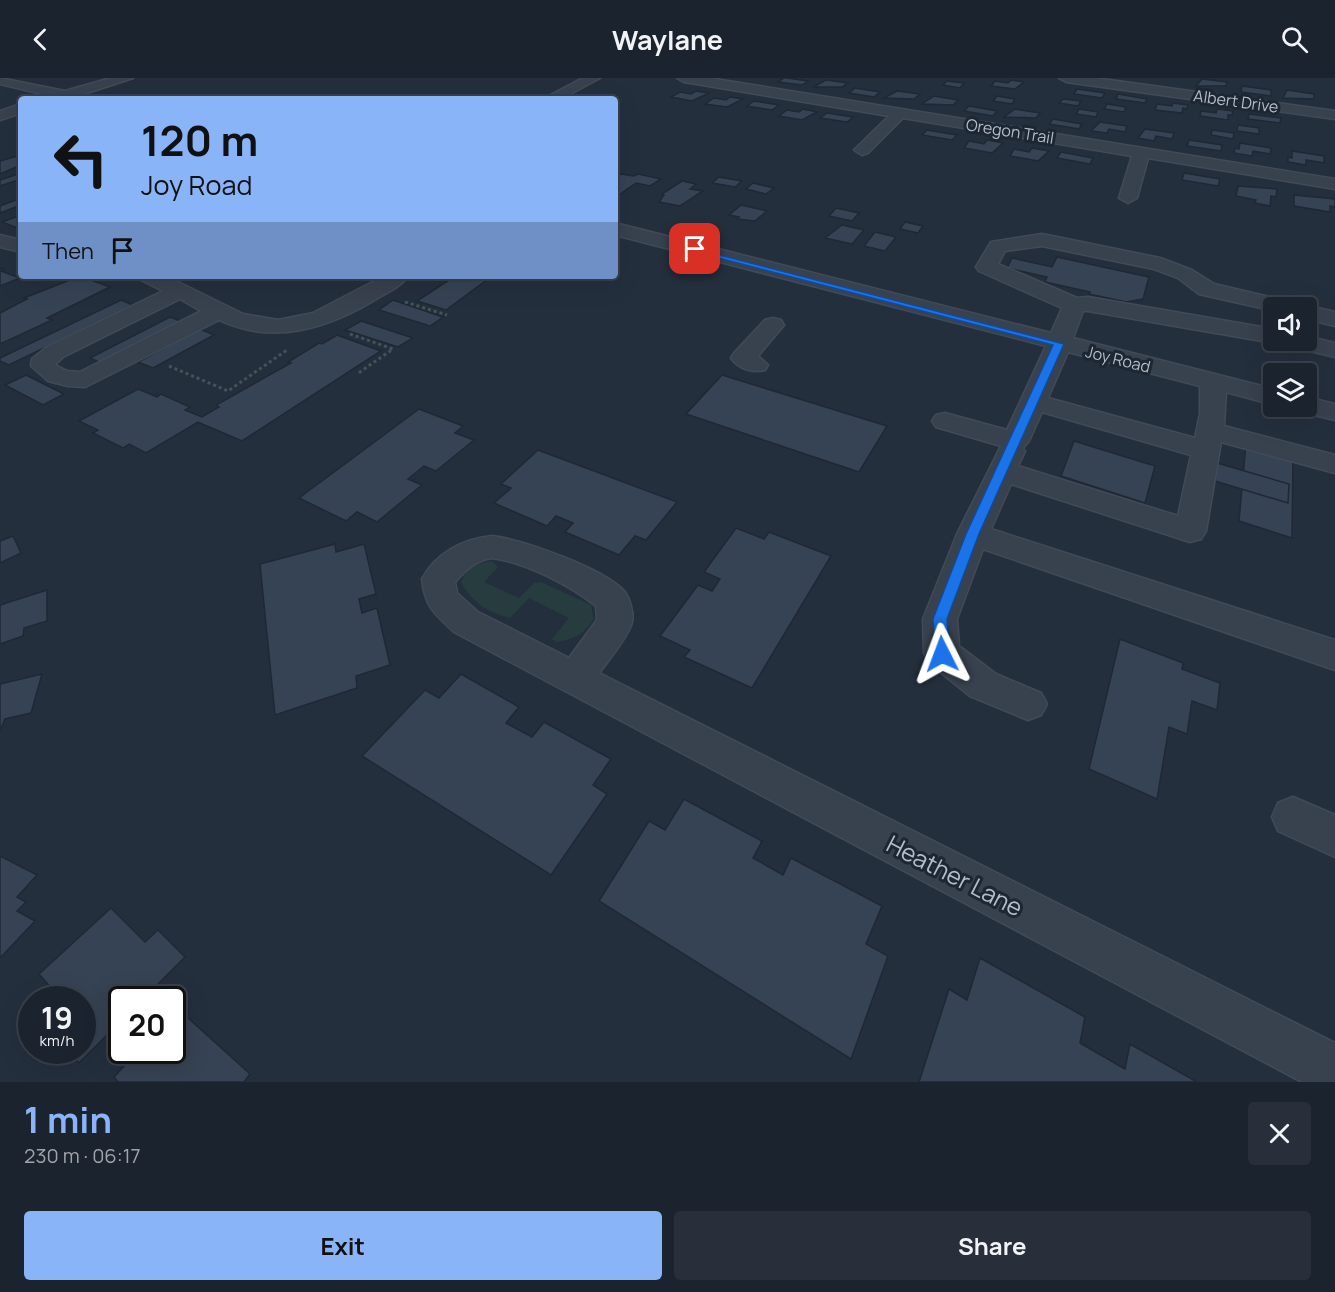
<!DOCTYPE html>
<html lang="en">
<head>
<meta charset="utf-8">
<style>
	body { margin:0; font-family:Manrope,sans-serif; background:#282f3a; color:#f1f3f6; height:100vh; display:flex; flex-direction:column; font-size:22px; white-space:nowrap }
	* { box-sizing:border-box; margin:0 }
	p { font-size:20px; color:#a0a4aa }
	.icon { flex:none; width:33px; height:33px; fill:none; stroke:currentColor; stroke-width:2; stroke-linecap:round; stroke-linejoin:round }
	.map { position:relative; height:1004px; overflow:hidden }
	.side { display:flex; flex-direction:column; background:#1b232e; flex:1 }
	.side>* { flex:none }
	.banner { position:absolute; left:18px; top:18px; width:600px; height:183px; border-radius:6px; box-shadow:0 6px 24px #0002,0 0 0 2px #39404a; background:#8ab4f8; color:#111; overflow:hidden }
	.tools { position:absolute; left:1263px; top:219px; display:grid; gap:12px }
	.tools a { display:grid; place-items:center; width:54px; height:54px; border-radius:6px; background:#1b232e; box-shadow:0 6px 24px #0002,0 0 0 2px #39404a; font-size:30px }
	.speed { position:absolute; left:18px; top:908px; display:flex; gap:12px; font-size:30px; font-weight:700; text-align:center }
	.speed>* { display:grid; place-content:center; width:78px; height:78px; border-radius:50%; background:#1b232e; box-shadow:0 6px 24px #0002,0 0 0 2px #39404a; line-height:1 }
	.speed small { font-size:15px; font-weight:400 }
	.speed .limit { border:3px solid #111; border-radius:9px; background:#fff; color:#111 }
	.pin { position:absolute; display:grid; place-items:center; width:51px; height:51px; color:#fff; margin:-26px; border-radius:12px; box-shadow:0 3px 9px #0006 }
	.me { position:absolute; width:66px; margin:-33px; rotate:357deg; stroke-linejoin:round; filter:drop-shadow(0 0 4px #0008) }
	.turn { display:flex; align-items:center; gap:21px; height:126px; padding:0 24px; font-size:27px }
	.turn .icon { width:78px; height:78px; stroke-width:2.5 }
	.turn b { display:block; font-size:42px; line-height:51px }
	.then { display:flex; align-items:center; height:57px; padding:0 24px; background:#0003; gap:12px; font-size:22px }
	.round { display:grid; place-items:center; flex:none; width:63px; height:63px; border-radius:6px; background:#282f3a }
	.overview { display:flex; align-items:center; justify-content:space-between; height:102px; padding:0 24px }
	h1 { font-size:36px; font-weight:700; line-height:45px; color:#8ab4f8 }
	.button { display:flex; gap:12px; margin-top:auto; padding:12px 24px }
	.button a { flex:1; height:69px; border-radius:6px; background:#8ab4f8; color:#111; font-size:24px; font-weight:700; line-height:69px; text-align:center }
	.button a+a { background:#282f3a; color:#f1f3f6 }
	header { display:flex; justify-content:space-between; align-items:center; height:78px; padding:0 24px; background:#1b232e; font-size:27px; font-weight:700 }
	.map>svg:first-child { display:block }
	.green { fill:#263c3f }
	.building { fill:#364354; stroke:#1f2835; stroke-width:1.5 }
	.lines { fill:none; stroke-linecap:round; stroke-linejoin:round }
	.minor-casing { stroke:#414a57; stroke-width:3 }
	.path-far1 { stroke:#3f5557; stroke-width:2; stroke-dasharray:2 2; stroke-linecap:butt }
	.path { stroke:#3f5557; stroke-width:3; stroke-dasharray:3 3; stroke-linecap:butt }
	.minor { fill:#38414e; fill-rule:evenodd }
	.route { fill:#1a73e8; stroke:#114b97; stroke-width:1.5 }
	.labels { text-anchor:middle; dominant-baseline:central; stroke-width:6; stroke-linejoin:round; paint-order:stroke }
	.far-street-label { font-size:16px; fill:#b4bcc9; stroke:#1d2633 }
	.near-street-label { font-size:24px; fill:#b4bcc9; stroke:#1d2633 }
</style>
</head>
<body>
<header><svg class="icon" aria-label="back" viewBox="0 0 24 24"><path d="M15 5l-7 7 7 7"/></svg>Waylane<svg class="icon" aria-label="search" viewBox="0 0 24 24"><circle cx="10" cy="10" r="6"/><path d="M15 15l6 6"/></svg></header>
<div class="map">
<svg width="1335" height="1004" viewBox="0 0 1335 1004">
	<rect width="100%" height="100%" fill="#242f3e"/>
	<path class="green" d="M492 483 498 489 484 504 519 520 534 505 541 504 591 527 594 541C584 556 574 561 557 564L552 561 569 540 529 520 510 540C489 535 471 524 461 504 467 490 477 485 492 483Z"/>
	<g class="building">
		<polygon points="784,0 787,0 808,3 802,7 778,4"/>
		<polygon points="1202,1 1227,4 1226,8 1196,8"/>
		<polygon points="826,2 848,5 842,9 813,9"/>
		<polygon points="1011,2 1024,4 1015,11 991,8 995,3 1008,5"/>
		<polygon points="947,3 964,5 960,10 943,7"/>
		<polygon points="1242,8 1271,12 1271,18 1241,14"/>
		<polygon points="855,10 880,14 874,19 849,15"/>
		<polygon points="1077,11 1105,15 1102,20 1074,16"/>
		<polygon points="1287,12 1314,16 1314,21 1283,20"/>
		<polygon points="696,13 709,15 692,23 671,19 680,14 691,16"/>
		<polygon points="897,13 920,16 914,21 884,20"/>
		<polygon points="1118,16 1147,21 1145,25 1116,21"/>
		<polygon points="934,18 958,22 953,27 922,26"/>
		<polygon points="997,18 1015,21 1012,26 993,23"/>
		<polygon points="730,19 743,21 727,29 705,26 714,20 726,22"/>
		<polygon points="1063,21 1081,23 1078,28 1059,25"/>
		<polygon points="754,23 779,27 772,32 747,28"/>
		<polygon points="1173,25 1188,27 1187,31 1183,30 1182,35 1155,32 1157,26 1172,28"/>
		<polygon points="1107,26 1126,29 1124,34 1104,31"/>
		<polygon points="969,28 997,33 993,38 964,33"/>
		<polygon points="803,31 817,34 802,42 779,38 787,32 799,34"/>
		<polygon points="1015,31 1040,35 1036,40 1004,39"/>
		<polygon points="1079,31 1098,34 1096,39 1076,36"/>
		<polygon points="1217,31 1233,33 1232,37 1228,37 1228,42 1200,38 1201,33 1216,35"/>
		<polygon points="827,35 853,39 847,44 820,40"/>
		<polygon points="1249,36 1281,40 1280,45 1248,41"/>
		<polygon points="1053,41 1082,46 1079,51 1049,46"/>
		<polygon points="1100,44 1127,48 1125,54 1109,51 1107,55 1091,53"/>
		<polygon points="1238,47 1259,50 1259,56 1237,53"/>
		<polygon points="1145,51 1174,55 1172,61 1156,58 1154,63 1138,60"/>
		<polygon points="927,52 957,57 952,62 922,57"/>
		<polygon points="1212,52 1234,55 1233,61 1211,57"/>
		<polygon points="987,62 1003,65 992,75 964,70 969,63 984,66"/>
		<polygon points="1189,62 1222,67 1221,73 1187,68"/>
		<polygon points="1240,65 1271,70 1270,76 1253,73 1252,78 1234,75 1235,70 1239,71"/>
		<polygon points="1032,70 1049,73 1038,83 1010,78 1014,71 1029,74"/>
		<polygon points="1292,73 1324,78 1324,85 1306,82 1306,87 1288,84 1288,79 1292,80"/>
		<polygon points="1061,74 1093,80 1090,86 1057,80"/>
		<polygon points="21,77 21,87 0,96 0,83"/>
		<polygon points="21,95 21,101 0,108 0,102"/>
		<polygon points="1184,95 1220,101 1218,108 1182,102"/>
		<polygon points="621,96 634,98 638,96 661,101 650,108 636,105 616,119 615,99"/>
		<polygon points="719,99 742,103 735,109 712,105"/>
		<polygon points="682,103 696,106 690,111 703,113 680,128 659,124 664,117 662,116"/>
		<polygon points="753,105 774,110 766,116 746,111"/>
		<polygon points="1238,108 1277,111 1276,119 1271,118 1270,128 1255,125 1256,122 1236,118"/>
		<polygon points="1294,117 1335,121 1335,129 1330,128 1330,134 1294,128"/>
		<polygon points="21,120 21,127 0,135 0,128"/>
		<polygon points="741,127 767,133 755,143 737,141 739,139 729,137"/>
		<polygon points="836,130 859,135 852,143 829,138"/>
		<polygon points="21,137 20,151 2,144"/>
		<polygon points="905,144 923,148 918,155 900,151"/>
		<polygon points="842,147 864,152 852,166 825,160"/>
		<polygon points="875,154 896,159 885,173 864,168"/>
		<polygon points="1057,179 1149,199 1143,221 1126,224 1089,216 1090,214 1045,204 1047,199 1007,190 1012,180 1052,189"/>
		<polygon points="0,190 4,191 1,193 20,200 0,208"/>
		<polygon points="80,198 110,209 47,240 52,242 0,266 0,235 27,221 24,220"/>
		<polygon points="449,198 492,198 446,232 417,223 449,202 445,201"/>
		<polygon points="121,222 133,227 9,287 0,283 0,280"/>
		<polygon points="393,222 443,239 430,248 379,232"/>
		<polygon points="170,239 183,244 103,286 90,280"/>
		<polygon points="361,243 413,260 398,269 345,252"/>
		<polygon points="200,251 214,257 153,290 138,284"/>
		<polygon points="337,257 381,273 242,363 198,344 146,375 129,366 123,370 93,355 98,352 79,343 138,311 157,319 161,316 190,329 185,332 202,339 219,329 216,327 291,285 288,284 319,265 322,266"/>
		<polygon points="26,297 64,316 43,327 5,307"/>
		<polygon points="722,297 887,348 859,394 686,336"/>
		<polygon points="419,331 463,348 455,355 474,362 436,393 424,388 408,401 422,407 377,444 357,434 346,443 299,420"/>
		<polygon points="1074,363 1155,388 1145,425 1061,398"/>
		<polygon points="1246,365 1293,378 1292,460 1239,443"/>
		<polygon points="538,372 677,424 646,462 635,458 619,477 565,454 573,445 556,438 547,448 494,425 511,410 501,406"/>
		<polygon points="1217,385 1289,406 1288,425 1215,403"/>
		<polygon points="736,450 764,461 769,454 831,478 752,610 684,579 690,572 660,558 698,507 712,513 720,501 704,494"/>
		<polygon points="13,458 21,475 0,485 0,463"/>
		<polygon points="335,466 336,474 364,466 376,516 359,521 362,535 377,530 390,587 356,598 357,610 275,637 260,486"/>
		<polygon points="47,512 47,543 24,550 23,558 0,566 0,527"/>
		<polygon points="1120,561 1183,585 1182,591 1220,605 1217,632 1192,623 1187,656 1169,649 1157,721 1089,691"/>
		<polygon points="42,596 31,635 5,641 0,653 0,606"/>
		<polygon points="461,596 519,629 506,645 532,659 544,644 611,681 593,707 607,716 551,797 362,678 425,612 439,620"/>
		<polygon points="684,721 762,763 753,780 783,797 791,780 882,828 866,866 888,878 851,981 599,823 649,743 665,752"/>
		<polygon points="0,778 37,797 17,819 26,824 17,833 35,843 0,880"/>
		<polygon points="111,830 145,864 158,852 185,879 143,921 122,921 122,942 79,985 67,972 82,972 82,921 61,921 39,896"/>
		<polygon points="980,880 1085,939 1080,965 1125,991 1130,966 1197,1004 919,1004 949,911 967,922"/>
		<polygon points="177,930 250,996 244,1004 118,1004 114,999 139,972 172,972 172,935"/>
	</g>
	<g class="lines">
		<defs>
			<g id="minor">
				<polygon points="0,0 65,13 111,0 133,0 81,17 87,21 50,21 50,18 0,6"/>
				<polygon points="583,0 600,0 561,21 543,21"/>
				<polygon points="677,0 709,0 1335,101 1335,111 1148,80 1137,120 1128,125 1119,120 1132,78 903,40 868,75 862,77 854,72 889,38 684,4"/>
				<polygon points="1059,0 1095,0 1335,33 1335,41 1066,4"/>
				<polygon points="21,26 21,35 0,42 0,33"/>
				<path d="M615 145 1051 255 1062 230 979 193 976 189 991 164 1042 156 1160 180 1192 192 1214 206 1295 225 1298 230H1274V233L1199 216 1178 200 1154 191 1042 168 1005 173 998 186 1077 220 1088 219 1274 251V262H1306V258L1335 265V279L1284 267 1281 263 1274 265 1088 233H1083L1073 260 1274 311V327L1226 314 1224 348 1335 377V395L1221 364 1206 453 1201 461 1190 464 1011 406 991 451 1335 562V592L983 471 957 541 959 568 996 596 1041 615 1047 626 1041 637 1028 642 970 618 929 585 924 575 923 541 957 456 1001 368 936 349 932 343 936 337 945 335 1007 352 1046 268 615 157ZM1068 274 1200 308V336L1195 360 1048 320ZM1042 334 1191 377 1178 438 1018 388 1025 373 1023 370 1029 363Z"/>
				<polygon points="0,157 21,162 21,174 0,169"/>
				<path d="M138 198H166L243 236 278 242 313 235 384 198H408C402 208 388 214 378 220 329 250 274 268 219 242L85 309 68 308 48 303 31 288 32 281 47 269 163 213 141 202ZM180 221 201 233 80 294 67 293 55 287 63 279Z"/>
				<polygon points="1306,227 1335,234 1335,248 1306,241 1306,230 1298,230"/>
				<path d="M773 240 781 242 784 247 758 278 768 287 765 292C752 295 739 291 731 280L734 275 765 242Z"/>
				<polygon points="1306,319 1335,326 1335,342 1297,333 1294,328 1306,328"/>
				<path d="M492 458C523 462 603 490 624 513 630 520 634 536 632 544 629 558 608 583 599 595L1335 965V1004H1302L454 554C434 535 425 529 422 501 436 475 463 461 492 458ZM492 480C527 485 569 507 596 528L597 542 569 580 478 534 457 515 455 504C465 493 476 482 492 480Z"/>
				<polygon points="1293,719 1335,737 1335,779 1278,753 1272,739 1278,725"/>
			</g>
		</defs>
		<use href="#minor" class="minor-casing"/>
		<polyline class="path-far1" points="16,196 21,194"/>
		<g class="path">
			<polyline points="405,224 447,237"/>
			<polyline points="350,256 393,271 357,296"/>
			<polyline points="169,288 228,313 287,272"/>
		</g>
		<use href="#minor" class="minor"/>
	</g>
	<polygon class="route" points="692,170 1064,266 979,456 947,541 950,576 947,580 942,582 935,576 933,541 966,456 1053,267 692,173"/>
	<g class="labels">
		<g class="far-street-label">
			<text transform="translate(1236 23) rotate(8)">Albert Drive</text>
			<text transform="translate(1010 53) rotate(9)">Oregon Trail</text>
			<text transform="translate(1118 281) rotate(14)">Joy Road</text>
		</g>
		<g class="near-street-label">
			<text transform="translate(955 797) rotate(27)">Heather Lane</text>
		</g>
	</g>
</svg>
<div class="tools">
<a><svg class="icon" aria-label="sound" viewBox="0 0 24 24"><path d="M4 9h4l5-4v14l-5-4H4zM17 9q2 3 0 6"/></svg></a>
<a><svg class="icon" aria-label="layers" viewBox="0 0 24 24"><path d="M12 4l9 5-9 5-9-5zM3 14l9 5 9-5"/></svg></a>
</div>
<div class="speed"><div>19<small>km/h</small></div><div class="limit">20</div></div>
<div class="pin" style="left:695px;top:171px;background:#d93025"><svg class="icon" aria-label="arrive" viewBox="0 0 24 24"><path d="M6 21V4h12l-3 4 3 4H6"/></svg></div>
<svg class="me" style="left:942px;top:576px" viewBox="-20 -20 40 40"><path d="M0-17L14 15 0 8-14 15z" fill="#1a73e8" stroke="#fff" stroke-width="4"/></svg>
<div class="banner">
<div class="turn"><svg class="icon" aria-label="left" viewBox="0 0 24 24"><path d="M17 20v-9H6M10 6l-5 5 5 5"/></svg><div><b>120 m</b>Joy Road</div></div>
<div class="then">Then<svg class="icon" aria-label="arrive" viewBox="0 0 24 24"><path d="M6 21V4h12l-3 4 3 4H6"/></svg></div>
</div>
</div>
<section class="side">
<div class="overview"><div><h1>1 min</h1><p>230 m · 06:17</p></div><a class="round"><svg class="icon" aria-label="close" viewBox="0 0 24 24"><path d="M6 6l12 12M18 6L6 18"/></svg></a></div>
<div class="button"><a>Exit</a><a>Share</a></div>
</section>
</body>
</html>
